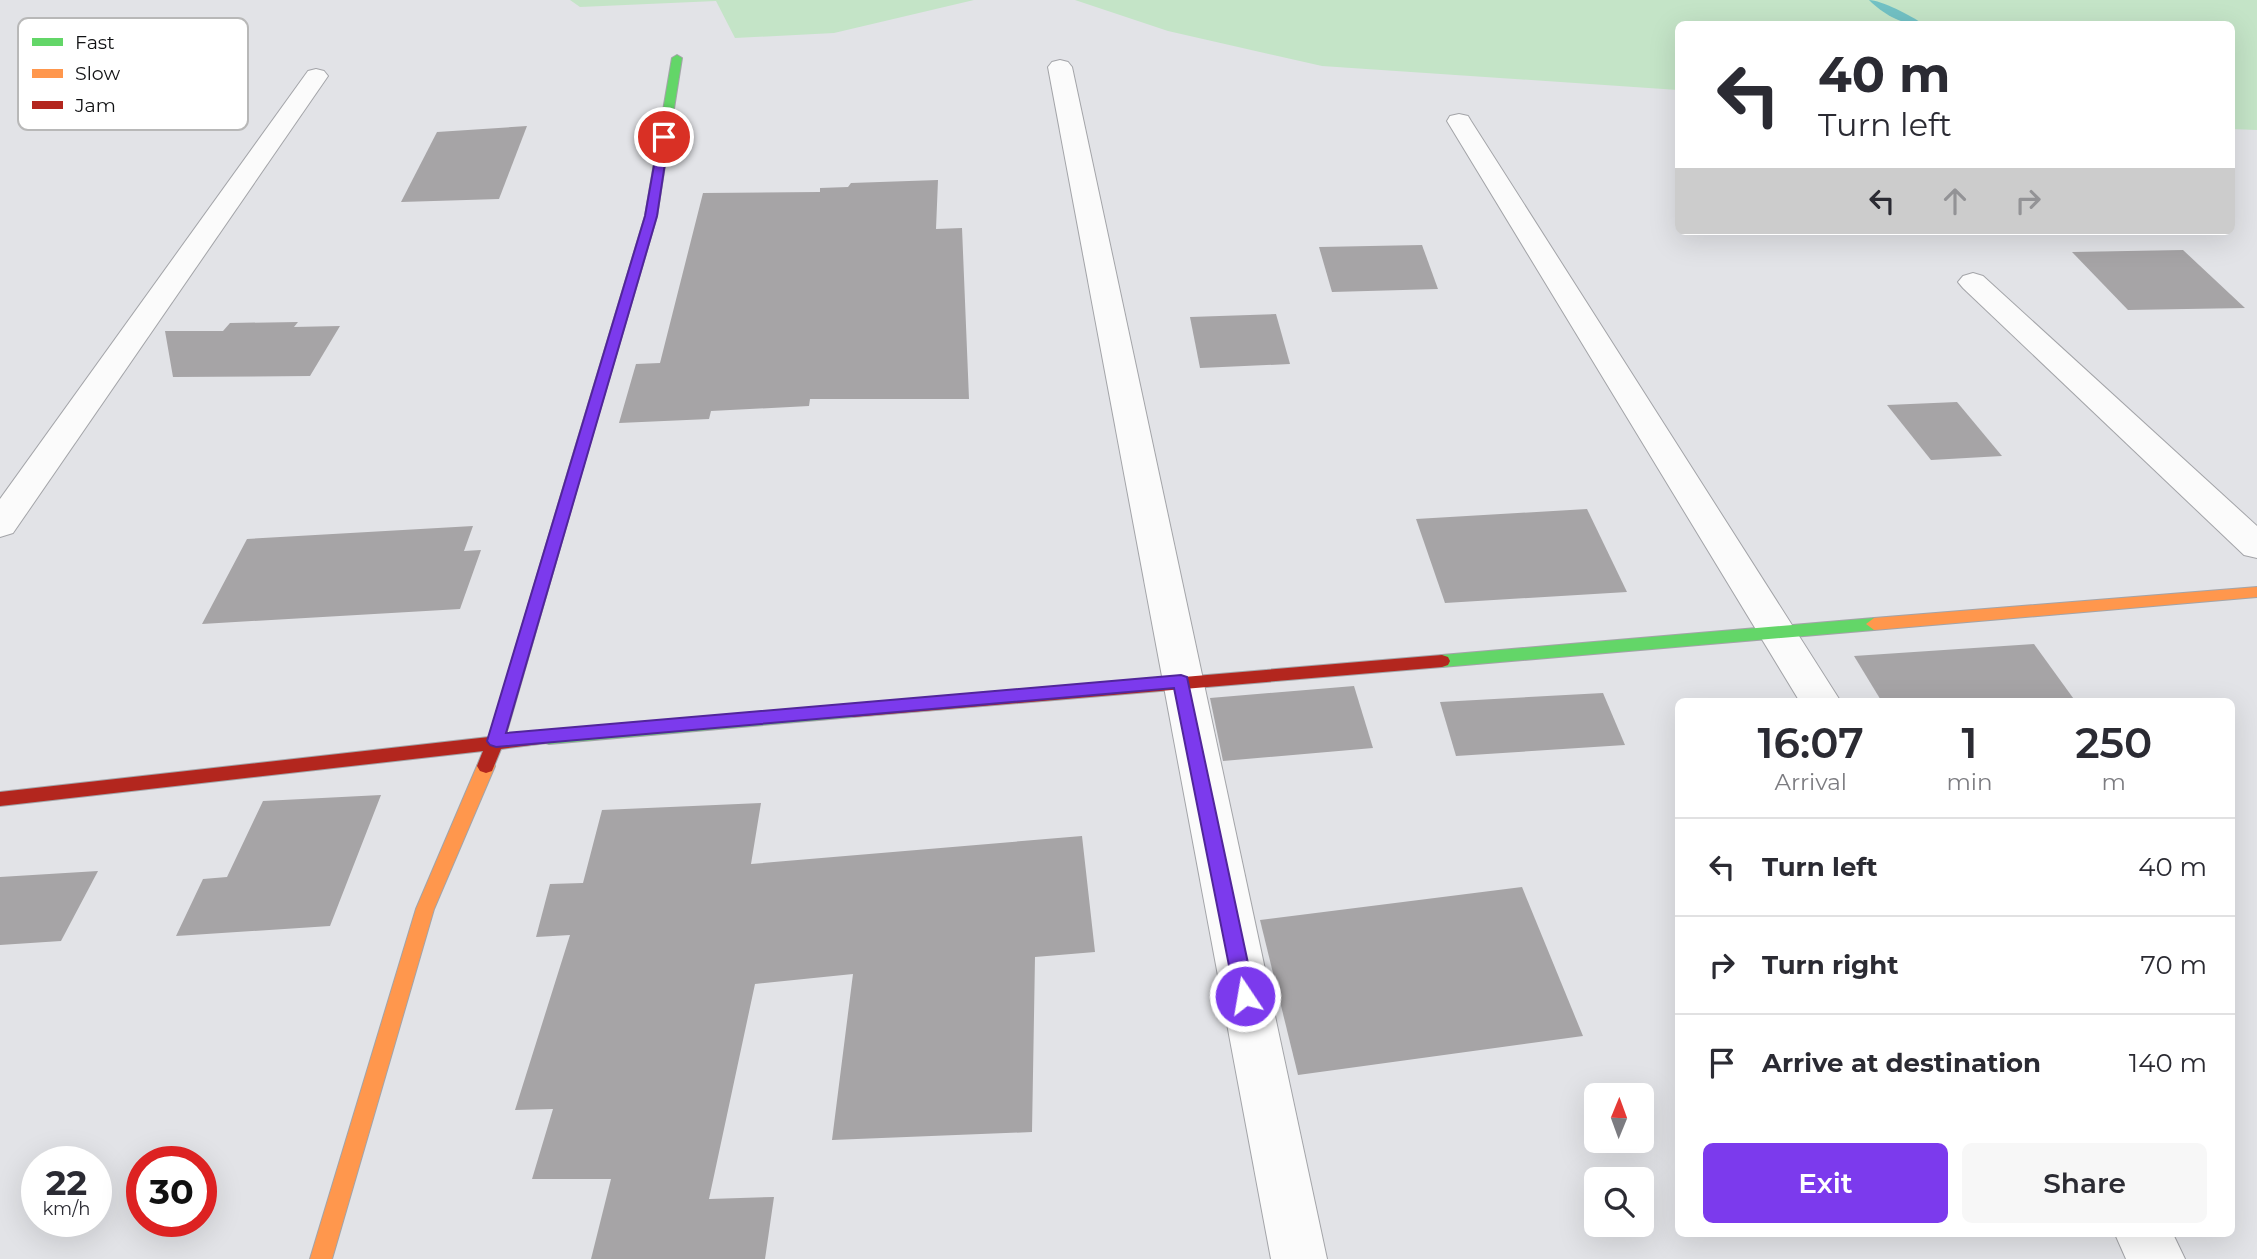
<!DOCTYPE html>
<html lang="en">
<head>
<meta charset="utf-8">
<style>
	body { margin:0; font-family:Montserrat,sans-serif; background:#f7f7f7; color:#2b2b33; height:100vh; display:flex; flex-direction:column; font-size:26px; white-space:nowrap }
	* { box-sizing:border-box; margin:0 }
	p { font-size:23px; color:#7c7c81 }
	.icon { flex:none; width:38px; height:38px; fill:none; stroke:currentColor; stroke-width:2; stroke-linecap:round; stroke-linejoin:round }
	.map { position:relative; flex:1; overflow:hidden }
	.side { position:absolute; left:1675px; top:698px; width:560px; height:539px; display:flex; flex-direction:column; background:#fff; border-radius:10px; box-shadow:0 7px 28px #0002 }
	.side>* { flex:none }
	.top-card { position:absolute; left:1675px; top:21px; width:560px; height:214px; border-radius:10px; box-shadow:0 7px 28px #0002; background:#fff; color:#2b2b33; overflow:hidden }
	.needle { width:46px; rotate:1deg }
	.buttons { position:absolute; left:1584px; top:1083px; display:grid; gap:14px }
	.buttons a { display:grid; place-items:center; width:70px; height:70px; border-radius:10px; background:#fff; box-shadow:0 7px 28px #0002; font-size:35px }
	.speed { position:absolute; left:21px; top:1146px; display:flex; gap:14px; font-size:35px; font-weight:700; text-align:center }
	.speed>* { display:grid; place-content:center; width:91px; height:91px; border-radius:50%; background:#fff; box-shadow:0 7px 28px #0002; line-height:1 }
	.speed small { font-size:18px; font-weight:400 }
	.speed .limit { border:10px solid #d22; background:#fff; color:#111 }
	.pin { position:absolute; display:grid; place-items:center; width:60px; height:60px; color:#fff; margin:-30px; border:4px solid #fff; border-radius:50%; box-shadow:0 2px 7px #0007 }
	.me { position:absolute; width:77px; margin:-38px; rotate:348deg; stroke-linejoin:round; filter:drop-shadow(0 0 5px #0008) }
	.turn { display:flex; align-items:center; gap:24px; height:147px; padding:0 28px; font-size:32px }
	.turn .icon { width:91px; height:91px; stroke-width:2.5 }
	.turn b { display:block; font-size:49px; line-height:60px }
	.lanes { display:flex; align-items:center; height:66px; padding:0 28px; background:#0003; justify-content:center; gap:35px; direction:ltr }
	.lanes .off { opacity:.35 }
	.eta { display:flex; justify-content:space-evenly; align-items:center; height:119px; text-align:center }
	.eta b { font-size:42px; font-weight:600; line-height:49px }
	.cta { display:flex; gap:14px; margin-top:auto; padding:14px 28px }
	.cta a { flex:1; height:80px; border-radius:10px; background:#7c3aed; color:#fff; font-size:28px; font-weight:600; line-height:80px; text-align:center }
	.cta a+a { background:#f7f7f7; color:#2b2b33 }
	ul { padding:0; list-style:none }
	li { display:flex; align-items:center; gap:21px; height:98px; padding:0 28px; border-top:2px solid #e1e1e2 }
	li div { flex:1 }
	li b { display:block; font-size:26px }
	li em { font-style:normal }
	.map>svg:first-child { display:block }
	.green { fill:#c4e4c7 }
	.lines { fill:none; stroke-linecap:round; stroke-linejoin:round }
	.stream { fill:#72c1c4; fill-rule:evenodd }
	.building { fill:#a6a4a6 }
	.street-casing { stroke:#a3a4a8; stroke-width:2 }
	.fast-casing { stroke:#a3a4a8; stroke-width:2 }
	.slow-casing { stroke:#a3a4a8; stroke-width:2 }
	.jam-casing { stroke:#a3a4a8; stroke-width:2 }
	.street { fill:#fbfbfb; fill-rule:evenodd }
	.fast { fill:#63d668; fill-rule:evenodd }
	.slow { fill:#ff974d; fill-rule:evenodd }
	.jam { fill:#b3261e; fill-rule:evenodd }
	.route { fill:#7c3aed; stroke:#51269a; stroke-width:2 }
	.key { fill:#fff; stroke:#b8b8b8; stroke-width:2 }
	.key-label { font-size:19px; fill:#111214 }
</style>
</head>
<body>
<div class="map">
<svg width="2257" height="1259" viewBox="0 0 2257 1259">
	<rect width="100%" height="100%" fill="#e2e3e7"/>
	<g class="green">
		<polygon points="570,0 974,0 834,33 735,38 716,1 580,7"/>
		<polygon points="1075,0 2257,0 2257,130 2231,129 2231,24 1678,24 1678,90 1322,66 1168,31"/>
	</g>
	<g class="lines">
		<path class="stream" d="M1869 0C1881 0 1912 16 1923 24 1903 26 1883 14 1869 0Z"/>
	</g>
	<g class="building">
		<polygon points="527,126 499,199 401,202 437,132"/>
		<polygon points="938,180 936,229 962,228 969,399 810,399 809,406 711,411 709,419 619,423 636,364 660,363 703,193 820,192 820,188 848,187 851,183"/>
		<polygon points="1422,245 1438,289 1332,292 1319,247"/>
		<polygon points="2183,250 2245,308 2128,310 2072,252"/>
		<polygon points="1276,314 1290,364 1200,368 1190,317"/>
		<polygon points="298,322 294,327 340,326 310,376 173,377 165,331 223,331 230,323"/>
		<polygon points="1957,402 2002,456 1931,460 1887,405"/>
		<polygon points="1587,509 1627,592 1445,603 1416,519"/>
		<polygon points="473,526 464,551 481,550 460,609 202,624 247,539"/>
		<polygon points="2034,644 2076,702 1882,702 1854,656"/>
		<polygon points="1354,686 1373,748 1223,761 1210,698"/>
		<polygon points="1603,693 1625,745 1456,756 1440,702"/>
		<polygon points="381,795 330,926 176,936 203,879 227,877 263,801"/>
		<polygon points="761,803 751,864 1082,836 1095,952 1035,957 1032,1132 832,1140 853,974 755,984 709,1199 774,1197 765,1259 591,1259 611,1179 532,1179 553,1109 515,1110 570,935 536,937 550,884 583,883 602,810"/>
		<polygon points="98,871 61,941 0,945 0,877"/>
		<polygon points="1522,887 1583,1036 1298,1075 1260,920"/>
	</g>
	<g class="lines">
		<defs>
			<g id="street">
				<polygon points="1060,60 1068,62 1072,67 1327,1259 1271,1259 1048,67 1052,62"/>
				<polygon points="316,69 324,71 328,76 13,533 0,537 0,499 308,71"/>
				<polygon points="1459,114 1468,116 1471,121 1841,702 1800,702 1447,121 1450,116"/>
				<polygon points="1973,273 1983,276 2257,526 2257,558 2244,555 1963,288 1958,282 1963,276"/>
				<polygon points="2115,1234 2173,1234 2185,1259 2126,1259"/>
			</g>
			<g id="fast">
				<polygon points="677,55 682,58 657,216 583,468 576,472 569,468 645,216 672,58"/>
				<polygon points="1874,618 1882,624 1874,630 1442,667 1436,665 1434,661 1436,657 1442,655"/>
				<polygon points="853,705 859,707 861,711 859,715 853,717 549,744 543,742 541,737 543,732 549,730"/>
			</g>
			<g id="slow">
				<polygon points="2257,587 2257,597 1874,630 1866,624 1874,618"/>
				<polygon points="486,759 492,761 495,766 434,909 332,1259 310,1259 416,909 477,766 480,761"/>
			</g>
			<g id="jam">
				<polygon points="576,464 583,468 506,735 549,730 555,732 557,737 555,742 501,749 492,771 486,773 480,771 477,766 483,751 0,806 0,792 489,737 569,468"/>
				<polygon points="1442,655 1448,657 1450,661 1448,665 1442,667 853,717 847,715 845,711 847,707 853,705"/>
			</g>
		</defs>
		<use href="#street" class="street-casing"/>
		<use href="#fast" class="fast-casing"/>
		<use href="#slow" class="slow-casing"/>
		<use href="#jam" class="jam-casing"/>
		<use href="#street" class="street"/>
		<use href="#fast" class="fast"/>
		<use href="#slow" class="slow"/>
		<use href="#jam" class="jam"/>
	</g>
	<polygon class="route" points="664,134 669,137 657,216 506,733 1181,675 1187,677 1255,996 1252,1003 1245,1006 1238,1003 1235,996 1174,688 496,747 490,745 487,741 645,216 659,137"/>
	<rect x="18" y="18" width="230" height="112" rx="10" class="key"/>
	<rect x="32" y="38" width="31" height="8" fill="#63d668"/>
	<rect x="32" y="69" width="31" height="9" fill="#ff974d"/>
	<rect x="32" y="101" width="31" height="8" fill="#b3261e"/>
	<g class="key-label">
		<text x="75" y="49">Fast</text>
		<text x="75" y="80">Slow</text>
		<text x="75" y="112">Jam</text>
	</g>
</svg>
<div class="buttons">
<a><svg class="needle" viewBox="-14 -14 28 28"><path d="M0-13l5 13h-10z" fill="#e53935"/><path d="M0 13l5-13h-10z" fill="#7c7c81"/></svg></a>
<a><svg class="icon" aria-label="search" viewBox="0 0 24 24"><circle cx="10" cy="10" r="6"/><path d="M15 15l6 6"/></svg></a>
</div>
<div class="speed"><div>22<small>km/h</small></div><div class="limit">30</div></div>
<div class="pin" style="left:664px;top:137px;background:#d93025"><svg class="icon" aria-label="arrive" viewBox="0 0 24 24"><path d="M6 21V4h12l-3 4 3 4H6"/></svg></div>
<svg class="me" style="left:1245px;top:996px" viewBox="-20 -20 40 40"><circle r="17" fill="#7c3aed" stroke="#fff" stroke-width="3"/><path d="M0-11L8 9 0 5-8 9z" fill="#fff"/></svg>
<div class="top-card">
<div class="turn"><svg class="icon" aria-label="left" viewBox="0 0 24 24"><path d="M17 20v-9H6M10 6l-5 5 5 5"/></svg><div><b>40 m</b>Turn left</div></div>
<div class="lanes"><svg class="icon" aria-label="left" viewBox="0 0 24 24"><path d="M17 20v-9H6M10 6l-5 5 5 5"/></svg><svg class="icon off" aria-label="ahead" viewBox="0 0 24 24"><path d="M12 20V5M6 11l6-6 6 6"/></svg><svg class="icon off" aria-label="right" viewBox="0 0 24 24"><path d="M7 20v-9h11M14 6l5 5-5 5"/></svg></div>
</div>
<section class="side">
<div class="eta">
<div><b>16:07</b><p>Arrival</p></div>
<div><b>1</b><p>min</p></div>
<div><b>250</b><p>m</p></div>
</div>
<ul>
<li><svg class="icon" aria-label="left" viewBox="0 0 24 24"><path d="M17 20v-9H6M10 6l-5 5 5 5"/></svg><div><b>Turn left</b></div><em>40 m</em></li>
<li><svg class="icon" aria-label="right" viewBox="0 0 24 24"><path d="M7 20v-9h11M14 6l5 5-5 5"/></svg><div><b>Turn right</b></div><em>70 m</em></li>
<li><svg class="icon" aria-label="arrive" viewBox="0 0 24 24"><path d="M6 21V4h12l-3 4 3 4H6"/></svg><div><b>Arrive at destination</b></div><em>140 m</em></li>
</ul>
<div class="cta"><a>Exit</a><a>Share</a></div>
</section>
</div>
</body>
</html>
